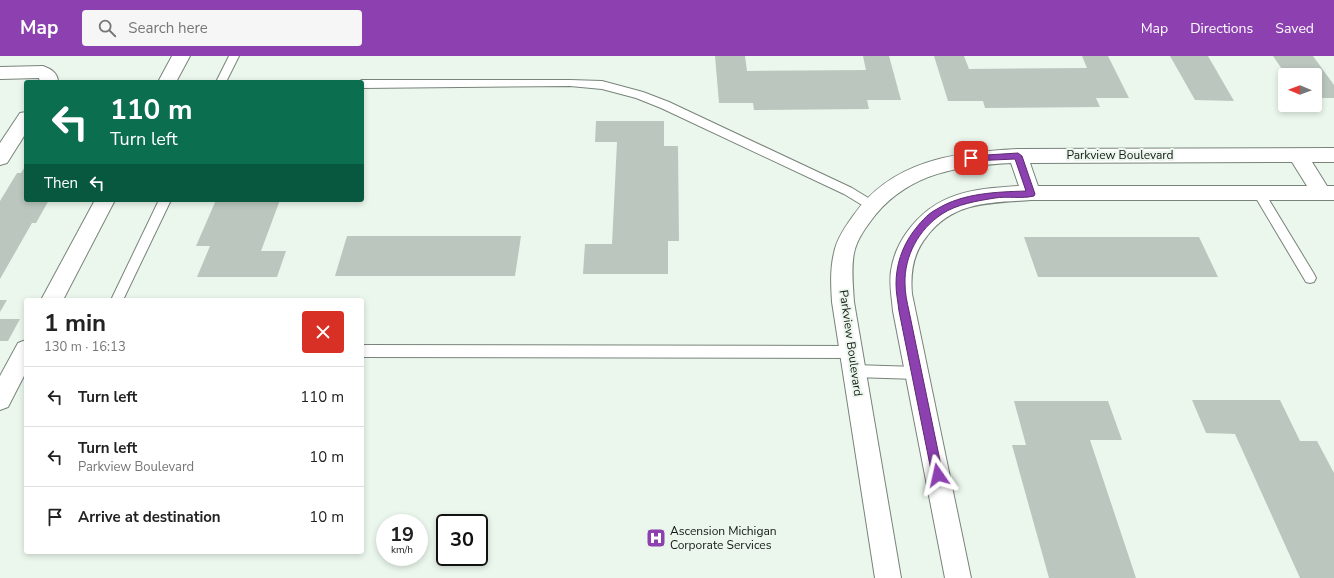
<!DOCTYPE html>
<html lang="en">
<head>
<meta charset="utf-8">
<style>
	body { margin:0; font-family:"Nunito Sans",sans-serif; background:#f6f6f6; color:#222; height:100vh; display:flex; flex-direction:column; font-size:15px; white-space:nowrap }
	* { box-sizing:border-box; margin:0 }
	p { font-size:13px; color:#767676 }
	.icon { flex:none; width:22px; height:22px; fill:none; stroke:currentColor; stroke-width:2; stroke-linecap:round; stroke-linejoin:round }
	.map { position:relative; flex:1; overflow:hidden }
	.drawer { position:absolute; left:24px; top:242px; width:340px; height:256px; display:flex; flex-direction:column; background:#fff; border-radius:4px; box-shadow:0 2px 6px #0003 }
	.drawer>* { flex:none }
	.top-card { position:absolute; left:24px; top:24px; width:340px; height:122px; border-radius:4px; box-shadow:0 2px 6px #0003; background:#0b6e4f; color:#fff; overflow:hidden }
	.needle { width:26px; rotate:271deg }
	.fabs { position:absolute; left:1278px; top:12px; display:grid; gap:8px }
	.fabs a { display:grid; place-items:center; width:44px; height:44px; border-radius:4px; background:#fff; box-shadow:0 2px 6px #0003; font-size:20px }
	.speed { position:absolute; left:376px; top:458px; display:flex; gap:8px; font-size:20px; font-weight:700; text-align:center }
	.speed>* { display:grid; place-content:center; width:52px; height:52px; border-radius:50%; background:#fff; box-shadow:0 2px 6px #0003; line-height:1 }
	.speed small { font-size:10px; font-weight:400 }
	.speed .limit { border:2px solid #111; border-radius:6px; background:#fff; color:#111 }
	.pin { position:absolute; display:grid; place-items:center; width:34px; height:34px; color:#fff; margin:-17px; border-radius:8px; box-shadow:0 2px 6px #0006 }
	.me { position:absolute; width:44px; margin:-22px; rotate:349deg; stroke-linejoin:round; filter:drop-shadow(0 0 3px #0008) }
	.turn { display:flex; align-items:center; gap:14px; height:84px; padding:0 20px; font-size:18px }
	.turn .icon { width:52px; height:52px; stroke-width:2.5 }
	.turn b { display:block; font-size:28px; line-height:34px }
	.then { display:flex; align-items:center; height:38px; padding:0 20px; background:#0003; gap:8px; font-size:15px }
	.round { display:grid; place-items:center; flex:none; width:42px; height:42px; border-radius:4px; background:#f6f6f6 }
	.headline { display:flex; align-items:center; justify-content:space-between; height:68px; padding:0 20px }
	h1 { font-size:24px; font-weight:700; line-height:30px }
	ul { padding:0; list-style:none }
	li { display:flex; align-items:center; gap:12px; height:60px; padding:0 20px; border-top:1px solid #e0e0e0 }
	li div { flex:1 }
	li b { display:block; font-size:15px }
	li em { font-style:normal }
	header { display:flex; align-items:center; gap:24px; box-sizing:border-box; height:56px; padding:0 20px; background:#8d40b0; color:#fff }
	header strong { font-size:19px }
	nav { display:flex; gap:22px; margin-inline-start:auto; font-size:14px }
	.search { width:280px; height:36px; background:#f6f6f6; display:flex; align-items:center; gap:10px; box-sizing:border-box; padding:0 14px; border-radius:4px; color:#767676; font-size:15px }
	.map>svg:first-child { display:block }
	.building { fill:#bbc7be }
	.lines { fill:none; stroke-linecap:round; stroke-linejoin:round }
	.service-casing { stroke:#78837a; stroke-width:2 }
	.minor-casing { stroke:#78837a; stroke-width:2 }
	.service { fill:#fff; fill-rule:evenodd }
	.minor { fill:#fff; fill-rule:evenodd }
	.route { fill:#8d40b0; stroke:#5c2a72 }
	.labels { text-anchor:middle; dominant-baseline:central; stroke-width:4; stroke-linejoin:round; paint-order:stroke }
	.street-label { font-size:12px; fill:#151916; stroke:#ebf7ed }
	.poi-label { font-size:12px; fill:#151916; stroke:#ebf7ed; text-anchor:start }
</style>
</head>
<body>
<header>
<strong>Map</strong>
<div class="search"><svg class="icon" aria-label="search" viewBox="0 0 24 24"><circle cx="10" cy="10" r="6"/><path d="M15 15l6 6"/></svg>Search here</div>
<nav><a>Map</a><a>Directions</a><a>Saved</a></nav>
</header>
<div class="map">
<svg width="1334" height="522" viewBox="0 0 1334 522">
	<rect width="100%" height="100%" fill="#ebf7ed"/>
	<g class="building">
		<polygon points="715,0 745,0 747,15 866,14 863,0 889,0 901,44 867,44 869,53 754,54 753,47 719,47"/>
		<polygon points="934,0 964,0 969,13 1087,12 1082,0 1108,0 1129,42 1096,42 1100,51 985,52 983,45 948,45"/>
		<polygon points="1170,0 1208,0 1234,45 1195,44"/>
		<polygon points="1273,0 1313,0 1334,29 1334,42 1315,42 1315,19 1286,19"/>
		<polygon points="596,65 664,65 664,90 678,90 679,185 668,185 668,218 583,218 585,188 612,188 617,86 595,86"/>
		<polygon points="26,109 26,144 49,144 36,167 32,167 0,223 0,145 17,117 21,117"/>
		<polygon points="216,144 280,144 261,195 286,195 277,221 197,221 210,190 196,190"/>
		<polygon points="347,180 521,180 515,220 335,220"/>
		<polygon points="1024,181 1199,181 1218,221 1038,221"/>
		<polygon points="0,244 7,244 0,256"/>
		<polygon points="0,263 20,263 8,285 0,285"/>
		<polygon points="1192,344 1280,344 1300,385 1317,385 1334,417 1334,522 1300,522 1235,378 1206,377"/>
		<polygon points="1014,345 1108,345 1122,384 1090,384 1136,522 1049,522 1012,389 1026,389"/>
	</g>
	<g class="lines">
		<defs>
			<g id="service">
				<polygon points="229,0 239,0 226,26 216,26"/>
				<polygon points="362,24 570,24 602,25 643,36 669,46 852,132 875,146 877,149 875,152 871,153 867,152 844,138 661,52 636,42 602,33 570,30 362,32 362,26 358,26"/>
				<polygon points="1259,133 1263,134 1314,218 1316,222 1314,226 1310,227 1306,226 1253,137 1255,134"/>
				<polygon points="159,144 171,144 123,244 111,244"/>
				<polygon points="362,289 851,290 856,292 858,296 856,300 851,302 362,301"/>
				<polygon points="854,309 917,311 922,313 924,317 922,321 917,323 854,321 849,319 847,315 849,311"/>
			</g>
			<g id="minor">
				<polygon points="172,0 190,0 176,26 158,26"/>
				<path d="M43 10C51 13 58 17 58 26H40L39 22 0 23V11Z"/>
				<polygon points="26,56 26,77 7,107 0,109 0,87 20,57"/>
				<path d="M1334 92V106H1312L1327 130H1334V144H1031C991 147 954 145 927 180 913 197 910 216 912 238L971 522H945L893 255C892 242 889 229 891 215 893 201 899 187 907 176 936 136 973 133 1019 130L1011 107C959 110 912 116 876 158 867 170 857 182 854 197 851 213 853 230 854 246L901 522H875L832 246C831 230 830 213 834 197 836 184 845 171 853 160 892 104 955 96 1018 93ZM1292 106 1307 130H1038L1030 107Z"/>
				<polygon points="95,144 115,144 63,244 41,244"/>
				<polygon points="26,284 26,316 8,351 0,354 0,320 18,287"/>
			</g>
		</defs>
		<use href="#service" class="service-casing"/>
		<use href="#minor" class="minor-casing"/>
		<use href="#service" class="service"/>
		<use href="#minor" class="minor"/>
	</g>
	<path class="route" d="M1018 97 1022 100 1035 138 1034 140C1022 143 1007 140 995 142 977 145 957 148 942 158 919 173 904 200 905 228 905 237 907 246 909 255L943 419 941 423 938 424 934 423 932 419 899 255C898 246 896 237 896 228 896 209 902 191 913 176 919 168 927 158 937 153 963 137 996 136 1026 135L1015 103 971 105 967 102 971 100Z"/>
	<defs>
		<symbol id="hospital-square" viewBox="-11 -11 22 22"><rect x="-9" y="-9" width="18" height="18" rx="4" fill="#8d40b0" stroke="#ebf7ed"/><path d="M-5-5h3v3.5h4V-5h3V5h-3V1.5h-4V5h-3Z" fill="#fff"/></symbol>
	</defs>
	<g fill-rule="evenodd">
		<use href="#hospital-square" x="645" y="471" width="22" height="22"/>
	</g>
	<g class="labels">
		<g class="street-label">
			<text x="1120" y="99">Parkview Boulevard</text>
			<text transform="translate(851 287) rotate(82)">Parkview Boulevard</text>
		</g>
		<g class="poi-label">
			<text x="670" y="475">Ascension Michigan<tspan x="670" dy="14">Corporate Services</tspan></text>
		</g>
	</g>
</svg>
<div class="fabs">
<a><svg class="needle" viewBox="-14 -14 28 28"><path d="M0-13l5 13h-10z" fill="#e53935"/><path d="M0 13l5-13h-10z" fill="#767676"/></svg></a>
</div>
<div class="speed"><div>19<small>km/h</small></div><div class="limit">30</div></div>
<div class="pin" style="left:971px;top:102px;background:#d93025"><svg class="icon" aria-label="arrive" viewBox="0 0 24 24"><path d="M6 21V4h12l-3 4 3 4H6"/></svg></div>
<svg class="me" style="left:938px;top:419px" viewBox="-20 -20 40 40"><path d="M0-17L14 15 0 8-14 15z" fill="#8d40b0" stroke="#fff" stroke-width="4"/></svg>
<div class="top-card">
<div class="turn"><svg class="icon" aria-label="left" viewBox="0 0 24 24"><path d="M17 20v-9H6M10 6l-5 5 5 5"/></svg><div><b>110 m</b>Turn left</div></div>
<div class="then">Then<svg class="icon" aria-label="left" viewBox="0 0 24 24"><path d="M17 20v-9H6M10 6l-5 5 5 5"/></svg></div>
</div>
<section class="drawer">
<div class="headline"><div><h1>1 min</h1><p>130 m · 16:13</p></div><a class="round" style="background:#d93025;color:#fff"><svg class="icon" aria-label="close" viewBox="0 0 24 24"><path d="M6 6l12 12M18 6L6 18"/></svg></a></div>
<ul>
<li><svg class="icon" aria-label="left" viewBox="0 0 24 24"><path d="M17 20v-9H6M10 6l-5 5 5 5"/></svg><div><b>Turn left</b></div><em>110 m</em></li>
<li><svg class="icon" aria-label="left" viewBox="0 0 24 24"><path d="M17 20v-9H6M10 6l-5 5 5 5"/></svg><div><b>Turn left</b><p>Parkview Boulevard</p></div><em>10 m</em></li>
<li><svg class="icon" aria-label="arrive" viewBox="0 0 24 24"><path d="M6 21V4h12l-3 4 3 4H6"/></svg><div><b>Arrive at destination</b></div><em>10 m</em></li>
</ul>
</section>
</div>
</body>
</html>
